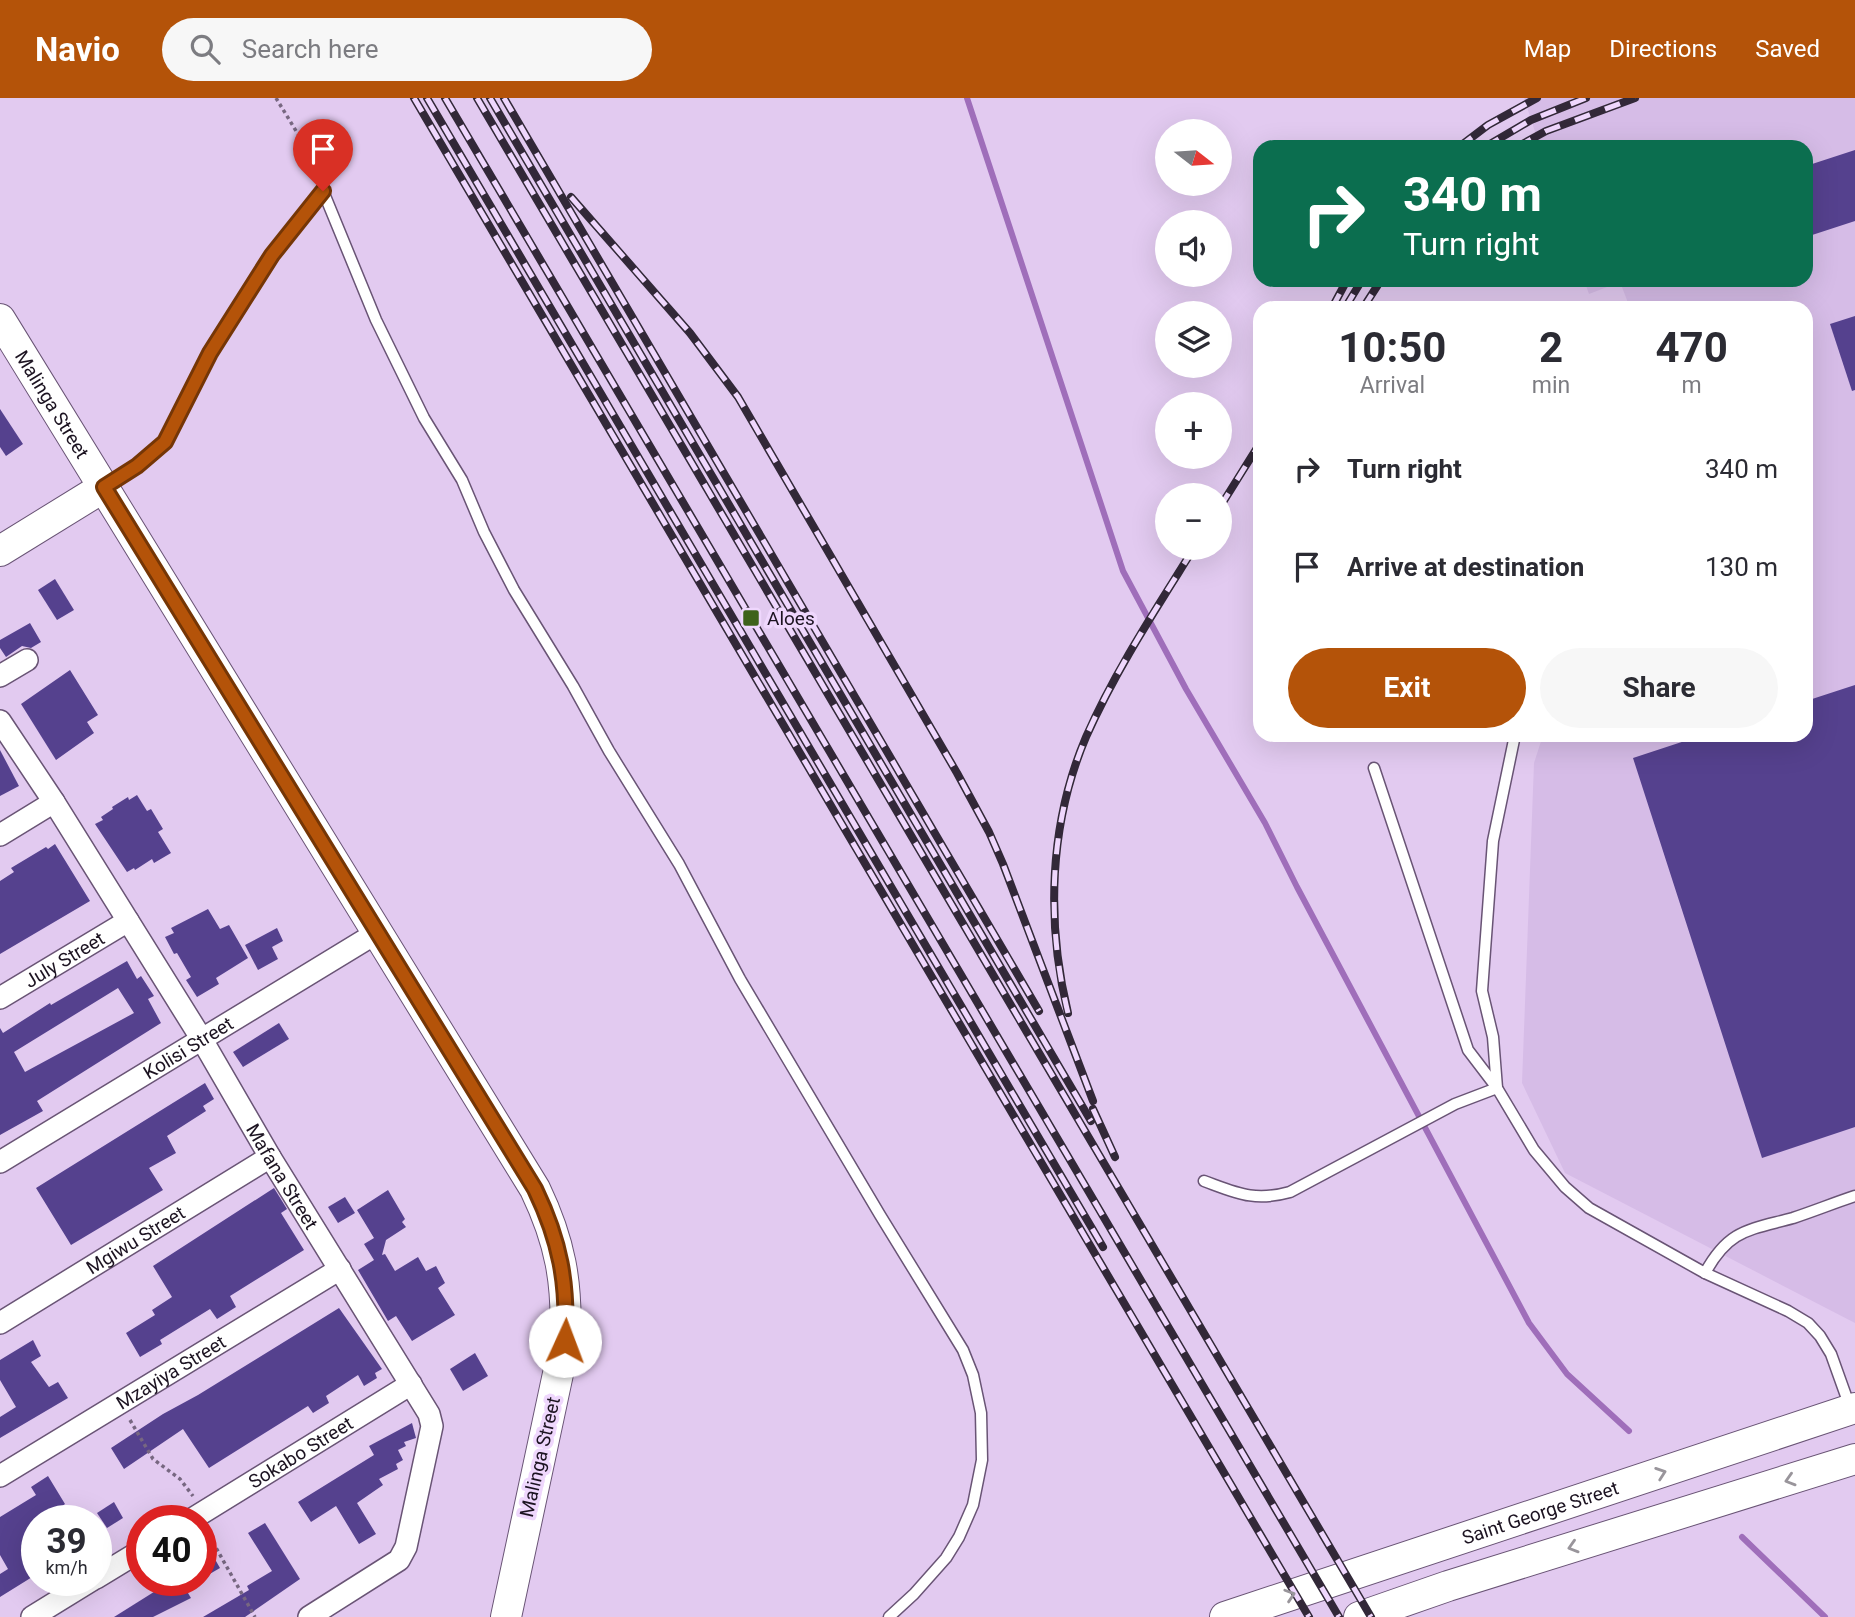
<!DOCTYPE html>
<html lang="en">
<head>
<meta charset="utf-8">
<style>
	body { margin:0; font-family:Roboto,sans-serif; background:#f7f7f7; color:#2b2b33; height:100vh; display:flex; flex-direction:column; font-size:26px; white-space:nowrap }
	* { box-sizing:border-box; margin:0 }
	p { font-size:23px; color:#7c7c81 }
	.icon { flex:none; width:38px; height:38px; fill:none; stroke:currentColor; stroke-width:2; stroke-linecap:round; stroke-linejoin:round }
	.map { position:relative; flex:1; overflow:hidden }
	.drawer { position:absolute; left:1253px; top:203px; width:560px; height:441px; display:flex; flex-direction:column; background:#fff; border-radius:21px; box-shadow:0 7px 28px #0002 }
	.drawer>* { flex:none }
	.top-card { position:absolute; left:1253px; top:42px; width:560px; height:147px; border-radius:21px; box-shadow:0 7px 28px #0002; background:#0b6e4f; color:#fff; overflow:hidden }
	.needle { width:46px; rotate:107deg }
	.buttons { position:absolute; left:1155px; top:21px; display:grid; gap:14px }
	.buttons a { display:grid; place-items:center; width:77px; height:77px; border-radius:50%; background:#fff; box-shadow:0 7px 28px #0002; font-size:35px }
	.speed { position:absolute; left:21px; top:1407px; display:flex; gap:14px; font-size:35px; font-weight:700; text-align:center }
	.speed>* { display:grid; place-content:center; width:91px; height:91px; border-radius:50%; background:#fff; box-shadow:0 7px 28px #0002; line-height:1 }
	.speed small { font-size:18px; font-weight:400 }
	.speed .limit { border:10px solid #d22; background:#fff; color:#111 }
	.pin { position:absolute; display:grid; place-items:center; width:60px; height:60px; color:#fff; margin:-72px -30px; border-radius:50% 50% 50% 0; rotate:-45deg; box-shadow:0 0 7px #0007 }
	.pin .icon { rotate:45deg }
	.me { position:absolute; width:77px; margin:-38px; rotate:2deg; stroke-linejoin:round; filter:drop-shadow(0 0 5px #0008) }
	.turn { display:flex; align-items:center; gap:24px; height:147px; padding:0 35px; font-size:32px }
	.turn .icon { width:91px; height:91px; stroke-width:2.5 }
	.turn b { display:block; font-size:49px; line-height:60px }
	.eta { display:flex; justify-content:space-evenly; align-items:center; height:119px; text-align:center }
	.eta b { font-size:42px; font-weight:700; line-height:49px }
	.action { display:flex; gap:14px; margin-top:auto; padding:14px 35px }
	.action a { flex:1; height:80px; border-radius:42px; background:#b45309; color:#fff; font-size:28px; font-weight:700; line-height:80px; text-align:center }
	.action a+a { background:#f7f7f7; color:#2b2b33 }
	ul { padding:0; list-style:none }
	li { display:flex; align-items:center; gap:21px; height:98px; padding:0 35px }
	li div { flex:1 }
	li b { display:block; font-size:26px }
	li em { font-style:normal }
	header { display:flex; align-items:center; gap:42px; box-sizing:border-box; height:98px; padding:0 35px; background:#b45309; color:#fff }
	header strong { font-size:33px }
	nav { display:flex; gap:38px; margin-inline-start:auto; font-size:24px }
	.search { width:490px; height:63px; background:#f7f7f7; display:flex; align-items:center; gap:18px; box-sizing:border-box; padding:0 24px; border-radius:38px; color:#7c7c81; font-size:26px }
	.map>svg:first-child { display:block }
	.built { fill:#d6bce7 }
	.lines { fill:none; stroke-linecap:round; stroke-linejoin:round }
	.stream { stroke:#9f6eba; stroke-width:6 }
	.building { fill:#55418e; fill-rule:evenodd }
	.lane-casing { stroke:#695475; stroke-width:13 }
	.street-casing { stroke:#695475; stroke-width:24 }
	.secondary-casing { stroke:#695475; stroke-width:32 }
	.path { stroke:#776781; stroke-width:3.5; stroke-dasharray:3.5 3.5; stroke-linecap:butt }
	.lane { stroke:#fff; stroke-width:10 }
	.street { stroke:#fff; stroke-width:21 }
	.secondary { stroke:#fff; stroke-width:30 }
	.rail-casing { stroke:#322838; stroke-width:8 }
	.rail { stroke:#efd7fd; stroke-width:5; stroke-dasharray:16; stroke-linecap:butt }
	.oneway { stroke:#99959b }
	.route-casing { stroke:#753606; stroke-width:18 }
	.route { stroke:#b45309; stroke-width:12 }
	.poi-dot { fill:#3e621b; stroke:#efd7fd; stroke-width:2.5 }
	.labels { text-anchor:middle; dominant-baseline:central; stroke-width:7; stroke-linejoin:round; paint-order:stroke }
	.street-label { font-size:19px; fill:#1c1321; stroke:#efd7fd }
	.poi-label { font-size:19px; fill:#1c1321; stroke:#efd7fd; text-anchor:start }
</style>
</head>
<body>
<header>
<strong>Navio</strong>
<div class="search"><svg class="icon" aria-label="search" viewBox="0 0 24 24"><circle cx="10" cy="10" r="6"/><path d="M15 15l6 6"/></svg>Search here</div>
<nav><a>Map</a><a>Directions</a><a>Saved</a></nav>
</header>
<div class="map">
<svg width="1855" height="1519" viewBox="0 0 1855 1519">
	<rect width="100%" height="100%" fill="#e2caf0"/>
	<polygon class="built" points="1524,0 1855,0 1855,1225 1565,1075 1522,985 1534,665 1543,637 1806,637 1806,210 1630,210 1620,184 1589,196 1584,182 1806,182 1806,49 1540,49"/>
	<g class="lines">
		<g class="stream">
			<polyline points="967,0 1123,473 1186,591 1265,725 1297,789 1529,1225 1567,1276 1629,1333"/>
			<polyline points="1742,1439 1825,1519"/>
		</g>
	</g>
	<g class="building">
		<polygon points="1855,52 1855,123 1806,139 1806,68"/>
		<polygon points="1855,218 1855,292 1852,293 1830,226"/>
		<polygon points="0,311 23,346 6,358 0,349"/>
		<polygon points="55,481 74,512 57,522 38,492"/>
		<polygon points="30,525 41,544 31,550 22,548 6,559 0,550 0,542"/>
		<polygon points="70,572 98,617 87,624 94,635 56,662 21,606"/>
		<polygon points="1855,587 1855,1029 1762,1060 1633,660 1703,637 1806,637 1806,603"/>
		<polygon points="0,652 19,688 0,698"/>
		<polygon points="137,697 147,713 151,711 163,731 158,734 171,755 154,765 152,761 135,772 134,770 127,774 95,726 103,722 101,719 113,711 112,709 128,699 129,702"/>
		<polygon points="55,746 90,803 0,856 0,783 14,774 11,770 46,749 48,751"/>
		<polygon points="208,811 220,831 229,827 248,860 216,880 219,886 197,899 186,882 191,879 177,855 174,856 165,839 174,835 171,830"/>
		<polygon points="277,830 283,843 272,849 278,861 258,872 245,847"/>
		<path d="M127 863 137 881 141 878 154 898 148 901 161 925 37 1003 43 1013 0 1037V930L3 935 50 905 51 907ZM118 890 134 915 25 974 14 954Z"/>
		<polygon points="279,925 289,941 243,969 233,954"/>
		<polygon points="205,985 214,1001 203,1008 206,1013 167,1038 176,1055 149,1070 163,1092 71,1147 36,1090"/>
		<polygon points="274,1090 287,1111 281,1115 304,1152 230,1198 236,1209 217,1221 210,1211 160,1242 162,1246 140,1259 126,1235 155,1217 152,1212 172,1199 153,1168"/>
		<polygon points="388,1092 405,1121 402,1124 406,1129 386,1142 382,1157 385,1156 395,1173 418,1159 426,1173 436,1168 445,1185 438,1190 455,1217 412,1243 396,1218 388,1223 358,1172 374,1162 364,1146 374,1140 357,1112"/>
		<polygon points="345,1099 355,1115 338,1125 328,1109"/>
		<polygon points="339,1210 382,1271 375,1275 377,1280 364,1288 358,1277 326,1298 329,1305 313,1315 308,1308 209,1370 183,1331 124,1371 111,1350 163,1316 198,1297"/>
		<polygon points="33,1242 41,1258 31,1264 49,1289 58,1284 68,1300 0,1340 0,1319 16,1309 0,1282 0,1262"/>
		<polygon points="475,1255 488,1278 463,1293 450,1271"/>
		<polygon points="412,1325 416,1340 404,1344 406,1348 398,1352 403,1362 396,1366 398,1371 379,1381 383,1387 357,1405 376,1436 359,1446 336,1408 311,1424 298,1404 374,1357 369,1348"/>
		<polygon points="48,1378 65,1406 42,1423 37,1423 37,1476 0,1499 0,1476 8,1471 0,1457 0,1419 36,1397 31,1389"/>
		<polygon points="114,1404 123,1420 107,1430 97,1415"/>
		<polygon points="265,1425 300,1481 245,1519 203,1519 249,1492 247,1488 272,1473 248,1435"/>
		<polygon points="201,1437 220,1470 201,1481"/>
		<polygon points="173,1482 180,1482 191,1500 153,1519 114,1519"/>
	</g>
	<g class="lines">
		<defs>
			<g id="lane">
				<polyline points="323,93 376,222 424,320 462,382 484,434 514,492 573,588 609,653 679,766 740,881 880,1117 963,1252 973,1277 981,1315 982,1362 973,1407 959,1439 946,1460 914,1496 889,1519"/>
				<polyline points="106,388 137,368 165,344 210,255 272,157 323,93"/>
				<polyline points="1515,637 1493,743 1482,893 1493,939 1497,990 1534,1052 1565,1089 1589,1110 1705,1175 1788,1213 1808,1225 1820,1238 1831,1256 1850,1309"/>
				<path d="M1204 1083C1237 1095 1254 1104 1290 1094L1455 1006 1497 990 1468 952 1374 670"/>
				<path d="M1705 1175C1729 1131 1749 1132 1793 1120 1814 1113 1834 1105 1855 1098"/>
			</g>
			<g id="street">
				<polyline points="0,578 27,562"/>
				<path id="s1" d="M0 623 54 704 201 940 270 1059 429 1316 432 1328 429 1342 406 1449 399 1462 309 1519"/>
				<polyline points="0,737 54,704"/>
				<path id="s2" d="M0 900 128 823"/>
				<path id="s3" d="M0 1064 378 834"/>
				<path id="s4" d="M0 1225 270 1059"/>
				<path id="s5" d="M0 1378 340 1171"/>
				<path id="s6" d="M189 1423 411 1286"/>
				<polyline points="96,1480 142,1452"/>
				<polyline points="32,1519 92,1482"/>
			</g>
			<g id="secondary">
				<path id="s7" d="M0 221 535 1091C560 1143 568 1185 565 1243L506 1519"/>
				<polyline points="0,453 104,389"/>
				<path id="s8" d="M1225 1519 1855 1310"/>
				<polyline points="1359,1519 1448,1488 1855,1361"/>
			</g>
		</defs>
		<use href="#lane" class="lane-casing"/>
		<use href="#street" class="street-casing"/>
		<use href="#secondary" class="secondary-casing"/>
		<g class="path">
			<polyline points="276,0 307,51 320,81"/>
			<polyline points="130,1322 153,1361 180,1381 193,1398"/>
			<polyline points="206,1432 255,1519"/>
		</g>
		<use href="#lane" class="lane"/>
		<use href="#street" class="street"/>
		<use href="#secondary" class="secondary"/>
		<defs>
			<g id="rail">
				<polyline points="414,0 1309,1519"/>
				<polyline points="427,0 1103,1149"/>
				<polyline points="445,0 1339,1519"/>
				<polyline points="477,0 1371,1519"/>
				<polyline points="490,0 1091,1023"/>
				<polyline points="504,0 1039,913"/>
				<polyline points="1459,49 1488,27 1537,0"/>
				<polyline points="1485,49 1531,22 1586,0"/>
				<polyline points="1517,49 1546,33 1635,0"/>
				<polyline points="571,99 690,235 738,299 957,675 989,734 1003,766 1093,1003"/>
				<polyline points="1332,210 1347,182"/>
				<polyline points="1345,210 1362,182"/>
				<polyline points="1363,210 1381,182"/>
				<polyline points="1220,409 1260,345"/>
				<path d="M1068 915C1046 824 1049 726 1086 639 1115 573 1156 511 1194 450"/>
				<polyline points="1093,1011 1115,1059"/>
			</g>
		</defs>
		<use href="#rail" class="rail-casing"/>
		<use href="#rail" class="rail"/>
	</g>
	<defs><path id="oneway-chevron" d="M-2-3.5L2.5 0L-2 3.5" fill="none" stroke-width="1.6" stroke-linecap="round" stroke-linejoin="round" transform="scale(1.75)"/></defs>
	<g class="oneway">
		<use href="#oneway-chevron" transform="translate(1661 1375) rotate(-19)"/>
		<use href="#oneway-chevron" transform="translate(1790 1382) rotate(163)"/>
		<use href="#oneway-chevron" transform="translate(1573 1449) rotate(163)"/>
		<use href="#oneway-chevron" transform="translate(1290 1497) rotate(-18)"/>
	</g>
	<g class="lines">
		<defs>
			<path id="route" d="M323 93 272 157 210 255 165 344 137 368 104 389 535 1091C560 1143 568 1185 565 1243"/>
		</defs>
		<use href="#route" class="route-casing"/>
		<use href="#route" class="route"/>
	</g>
	<rect class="poi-dot" x="742" y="511" width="18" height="18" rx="3.5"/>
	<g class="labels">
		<g class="street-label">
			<text stroke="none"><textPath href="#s7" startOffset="100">Malinga Street</textPath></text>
			<text stroke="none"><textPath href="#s2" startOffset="75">July Street</textPath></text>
			<text stroke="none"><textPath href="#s3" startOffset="220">Kolisi Street</textPath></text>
			<text stroke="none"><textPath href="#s1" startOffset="536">Mafana Street</textPath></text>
			<text stroke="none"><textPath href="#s4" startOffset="159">Mgiwu Street</textPath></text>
			<text stroke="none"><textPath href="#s5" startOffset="200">Mzayiya Street</textPath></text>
			<text stroke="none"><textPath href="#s6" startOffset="131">Sokabo Street</textPath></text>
			<text transform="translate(540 1359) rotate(-77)">Malinga Street</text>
			<text stroke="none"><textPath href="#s8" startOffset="332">Saint George Street</textPath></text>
		</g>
		<g class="poi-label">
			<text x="767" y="520">Aloes</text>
		</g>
	</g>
</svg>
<div class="buttons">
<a><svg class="needle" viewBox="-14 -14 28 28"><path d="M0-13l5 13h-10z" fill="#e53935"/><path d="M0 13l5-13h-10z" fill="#7c7c81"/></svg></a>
<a><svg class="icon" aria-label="sound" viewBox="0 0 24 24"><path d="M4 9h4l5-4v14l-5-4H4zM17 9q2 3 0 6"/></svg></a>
<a><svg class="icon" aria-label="layers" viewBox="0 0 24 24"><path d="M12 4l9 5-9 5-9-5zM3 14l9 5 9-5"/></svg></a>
<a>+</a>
<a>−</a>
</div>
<div class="speed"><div>39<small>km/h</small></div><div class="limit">40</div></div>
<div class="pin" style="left:323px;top:93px;background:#d93025"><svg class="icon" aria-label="arrive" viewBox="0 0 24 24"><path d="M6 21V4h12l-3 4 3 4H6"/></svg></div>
<svg class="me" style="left:565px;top:1243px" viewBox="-20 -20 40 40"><circle r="19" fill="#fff"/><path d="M0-13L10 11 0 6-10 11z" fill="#b45309"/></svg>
<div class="top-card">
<div class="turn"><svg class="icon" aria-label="right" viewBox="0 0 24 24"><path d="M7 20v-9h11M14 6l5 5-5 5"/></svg><div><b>340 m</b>Turn right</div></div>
</div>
<section class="drawer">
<div class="eta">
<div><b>10:50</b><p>Arrival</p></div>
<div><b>2</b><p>min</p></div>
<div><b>470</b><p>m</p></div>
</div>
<ul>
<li><svg class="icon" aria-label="right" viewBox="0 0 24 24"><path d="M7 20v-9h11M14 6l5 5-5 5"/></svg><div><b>Turn right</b></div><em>340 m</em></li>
<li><svg class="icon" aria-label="arrive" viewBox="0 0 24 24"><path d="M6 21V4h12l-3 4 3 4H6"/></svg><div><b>Arrive at destination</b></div><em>130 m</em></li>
</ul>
<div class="action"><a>Exit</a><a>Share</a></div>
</section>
</div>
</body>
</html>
